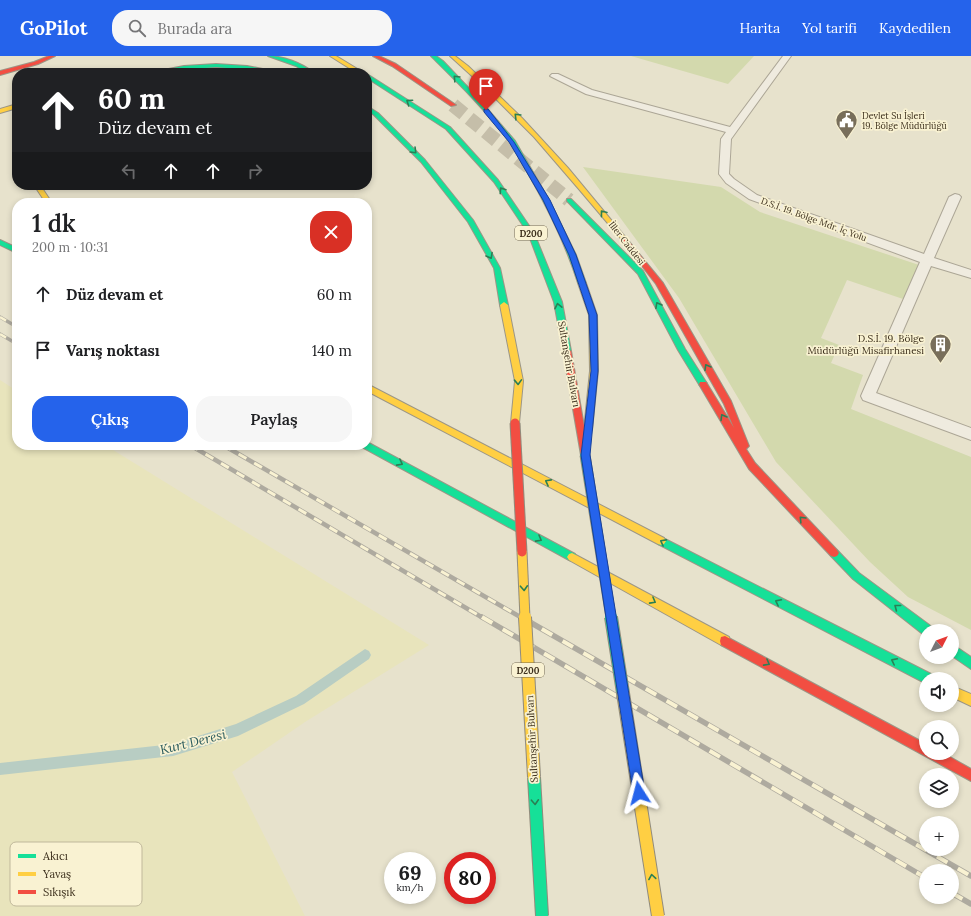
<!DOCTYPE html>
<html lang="tr">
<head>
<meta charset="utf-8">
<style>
	body { margin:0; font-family:Lora,serif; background:#f6f6f6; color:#202124; height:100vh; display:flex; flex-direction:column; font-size:15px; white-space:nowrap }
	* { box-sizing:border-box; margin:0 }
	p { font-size:13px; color:#757577 }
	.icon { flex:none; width:22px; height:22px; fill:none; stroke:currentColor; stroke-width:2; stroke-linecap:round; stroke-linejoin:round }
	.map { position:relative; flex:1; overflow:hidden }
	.side { position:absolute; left:12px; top:142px; width:360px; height:252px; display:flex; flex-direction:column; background:#fff; border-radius:16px; box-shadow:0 2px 6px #0003 }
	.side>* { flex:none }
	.guide { position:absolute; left:12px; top:12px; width:360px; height:122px; border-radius:16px; box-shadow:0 2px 6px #0003; background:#202124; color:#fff; overflow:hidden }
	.needle { width:26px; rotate:48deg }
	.fabs { position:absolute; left:919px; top:568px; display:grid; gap:8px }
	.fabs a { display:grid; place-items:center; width:40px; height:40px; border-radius:50%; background:#fff; box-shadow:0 2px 6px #0003; font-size:20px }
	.speed { position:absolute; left:384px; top:796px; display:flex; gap:8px; font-size:20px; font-weight:700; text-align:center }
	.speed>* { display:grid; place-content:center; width:52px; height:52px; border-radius:50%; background:#fff; box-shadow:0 2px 6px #0003; line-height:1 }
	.speed small { font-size:10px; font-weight:400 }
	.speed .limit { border:6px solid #d22; background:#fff; color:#111 }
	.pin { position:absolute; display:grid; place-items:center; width:34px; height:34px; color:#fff; margin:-41px -17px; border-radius:50% 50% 50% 0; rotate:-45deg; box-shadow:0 0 4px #0007 }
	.pin .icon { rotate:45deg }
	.me { position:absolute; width:44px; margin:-22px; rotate:351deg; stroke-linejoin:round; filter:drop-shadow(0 0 3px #0008) }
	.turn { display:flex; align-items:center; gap:14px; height:84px; padding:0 20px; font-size:18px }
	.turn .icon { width:52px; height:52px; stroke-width:2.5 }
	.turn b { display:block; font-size:28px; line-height:34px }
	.lanes { display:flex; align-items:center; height:38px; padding:0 20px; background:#0003; justify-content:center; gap:20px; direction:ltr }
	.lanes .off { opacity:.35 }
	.round { display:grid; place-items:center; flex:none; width:42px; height:42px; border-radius:16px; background:#f6f6f6 }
	.head { display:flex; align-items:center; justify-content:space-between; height:68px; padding:0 20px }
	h1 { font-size:24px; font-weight:600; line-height:30px }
	.cta { display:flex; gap:8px; margin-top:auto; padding:8px 20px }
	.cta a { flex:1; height:46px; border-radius:16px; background:#2563eb; color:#fff; font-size:16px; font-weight:600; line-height:46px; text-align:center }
	.cta a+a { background:#f6f6f6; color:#202124 }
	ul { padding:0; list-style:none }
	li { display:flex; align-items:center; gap:12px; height:56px; padding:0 20px }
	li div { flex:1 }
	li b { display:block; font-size:15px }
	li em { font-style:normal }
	header { display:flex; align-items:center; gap:24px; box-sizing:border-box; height:56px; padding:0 20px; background:#2563eb; color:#fff }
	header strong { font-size:19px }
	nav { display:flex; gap:22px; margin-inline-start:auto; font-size:14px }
	.search { width:280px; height:36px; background:#f6f6f6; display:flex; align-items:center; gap:10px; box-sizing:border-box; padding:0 14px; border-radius:16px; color:#757577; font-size:15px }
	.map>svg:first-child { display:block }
	.farmland { fill:#e8e4bc }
	.green { fill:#d3d9ad }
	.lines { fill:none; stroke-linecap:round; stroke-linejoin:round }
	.stream { fill:#b8cdc3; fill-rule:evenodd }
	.highway-tunnel { stroke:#c5bea9; stroke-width:14; stroke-dasharray:14 7; stroke-linecap:butt }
	.lane-casing { stroke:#aca696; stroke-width:2 }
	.fast-casing { stroke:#9c9686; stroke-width:2 }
	.slow-casing { stroke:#9c9686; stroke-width:2 }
	.jam-casing { stroke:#9c9686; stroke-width:2 }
	.lane { fill:#efebdf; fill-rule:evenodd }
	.fast { fill:#16e098; fill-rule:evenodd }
	.slow { fill:#ffcf43; fill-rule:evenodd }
	.jam { fill:#f24e42; fill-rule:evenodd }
	.rail-far2-casing { stroke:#aeaa9f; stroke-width:3.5 }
	.rail-far1-casing { stroke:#aeaa9f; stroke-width:4.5 }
	.rail-casing { stroke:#aeaa9f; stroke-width:5.5 }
	.rail-far2 { stroke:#f9f2d2; stroke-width:2.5; stroke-dasharray:7; stroke-linecap:butt }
	.rail-far1 { stroke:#f9f2d2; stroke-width:3; stroke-dasharray:9; stroke-linecap:butt }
	.rail { stroke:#f9f2d2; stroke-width:4; stroke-dasharray:12; stroke-linecap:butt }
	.fast-bridge-far1-casing { stroke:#918b7c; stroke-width:11; stroke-linecap:butt }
	.fast-bridge-casing { stroke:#918b7c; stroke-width:14; stroke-linecap:butt }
	.slow-bridge-far1-casing { stroke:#918b7c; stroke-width:11; stroke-linecap:butt }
	.slow-bridge-casing { stroke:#918b7c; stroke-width:14; stroke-linecap:butt }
	.jam-bridge-casing { stroke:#918b7c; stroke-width:11; stroke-linecap:butt }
	.fast-bridge-far1 { stroke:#16e098; stroke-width:9 }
	.fast-bridge { stroke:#16e098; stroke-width:12 }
	.slow-bridge-far1 { stroke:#ffcf43; stroke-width:9 }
	.slow-bridge { stroke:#ffcf43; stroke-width:12 }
	.jam-bridge { stroke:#f24e42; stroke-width:9 }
	.oneway { stroke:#2b7f54 }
	.route { fill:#2563eb; stroke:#184099 }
	.labels { text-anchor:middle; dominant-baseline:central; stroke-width:3.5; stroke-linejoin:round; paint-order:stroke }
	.far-poi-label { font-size:9px; fill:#3c2f1c; stroke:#f9f2d2; text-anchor:start }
	.far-street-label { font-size:9px; fill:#3c2f1c; stroke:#f9f2d2 }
	.shield { fill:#f9f2d2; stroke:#756a53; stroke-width:1 }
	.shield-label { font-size:9px; font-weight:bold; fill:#3c2f1c }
	.poi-label { font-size:10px; fill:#3c2f1c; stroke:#f9f2d2; text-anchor:end }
	.street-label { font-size:10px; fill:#3c2f1c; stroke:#f9f2d2 }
	.near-water-label { font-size:13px; font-style:italic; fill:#2a5b5d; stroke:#f9f2d2 }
	.key { fill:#f9f2d2; stroke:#c0b89b; stroke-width:1 }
	.key-label { font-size:11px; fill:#3c2f1c }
</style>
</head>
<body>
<header>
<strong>GoPilot</strong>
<div class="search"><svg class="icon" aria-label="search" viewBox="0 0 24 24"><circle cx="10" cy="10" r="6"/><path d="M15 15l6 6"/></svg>Burada ara</div>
<nav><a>Harita</a><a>Yol tarifi</a><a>Kaydedilen</a></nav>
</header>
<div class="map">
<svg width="971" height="860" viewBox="0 0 971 860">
	<rect width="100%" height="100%" fill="#e7e2cc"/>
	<polygon class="farmland" points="0,324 17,335 17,389 105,389 429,589 305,666 232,716 305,860 0,860"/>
	<g class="green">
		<polygon points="631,0 754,0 728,28"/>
		<polygon points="583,111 721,131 760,156 919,209 906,244 847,224 821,282 839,289 831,307 863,319 851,353 971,401 971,574 908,541 870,506 776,406 679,242"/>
	</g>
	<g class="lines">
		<polygon class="stream" points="365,593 369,595 371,599 369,603 304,648 238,680 173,700 0,719 0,707 173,688 236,668 296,640"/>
		<polyline class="highway-tunnel" points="453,49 569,144"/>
		<defs>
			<polygon id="lane" points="783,0 791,0 731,83 729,118 734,123 757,139 924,198 949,141 955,138 959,139 961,141 934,202 971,214 971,222 931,210 876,337 971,372 971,384 863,344 861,340 920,206 749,143 726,127 719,118 721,83 726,76 586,38 550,20 552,18 558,18 592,34 730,71"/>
			<g id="fast">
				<path d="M268 0C283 0 302 7 314 17H307L296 10Z"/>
				<path d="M431 0H436L443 5 479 43 515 85 549 144 576 199 586 227 585 229H582L578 227C566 189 549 154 529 119 522 108 517 95 509 85 486 54 458 27 431 0Z"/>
				<polygon points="216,8 247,10 283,17 216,11 148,17 184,10"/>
				<polygon points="367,18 450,71 498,124 534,177 562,246 571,295 570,297 564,297 563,295 554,246 528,177 494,126 446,73 367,22"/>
				<polygon points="367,50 378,57 425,104 473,164 500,212 508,249 507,251 501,251 500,249 494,212 468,166 421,106 374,59 367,54"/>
				<polygon points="567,143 571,143 643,215 685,293 706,326 707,328 706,330 700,330 678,294 638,218 567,145"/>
				<polygon points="0,184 17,192 17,197 0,189"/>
				<polygon points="367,386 575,498 577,501 575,504 572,505 569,504 362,391 361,389 367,389"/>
				<polygon points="661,481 933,619 934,623 926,623 925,627 658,488 656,485 658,482"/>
				<polygon points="834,493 837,494 859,517 932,571 933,575 926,575 926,579 924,579 853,523 831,500 829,497 831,494"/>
				<polygon points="952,588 971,601 971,613 952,600"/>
			</g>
			<g id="slow">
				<polygon points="330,0 336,0 364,17 357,17"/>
				<polygon points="450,0 455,0 468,10 522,62 568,112 626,182 626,184 622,184 578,132 534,81 483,30"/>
				<polygon points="17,48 17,52 0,57 0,53"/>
				<polygon points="34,129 40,129 52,147 46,147"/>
				<polygon points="579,225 582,225 586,227 597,259 598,315 592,374 588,377 584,374 590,315 589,259 578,227"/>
				<polygon points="504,246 508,249 523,325 519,367 515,370 511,367 515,325 500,249"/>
				<polygon points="367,328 664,482 666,485 664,488 661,489 658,488 367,335"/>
				<polygon points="572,497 729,581 730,585 729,589 725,590 721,589 569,504 567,501 569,498"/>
				<polygon points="952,630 971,638 971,650 952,641"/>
			</g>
			<g id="jam">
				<polygon points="49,0 55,0 38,8 0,19 0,15 34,6"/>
				<polygon points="373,0 379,0 396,8 456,49 451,50 392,10"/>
				<polygon points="624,181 626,182 663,227 731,345 749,390 746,393 755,407 837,494 839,497 837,500 834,501 831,500 749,413 700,330 699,328 700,326 706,326 734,372 724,348 656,228 621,183"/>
				<polygon points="567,292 571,295 589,399 588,402 582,402 581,399 563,295"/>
				<polygon points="725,580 926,688 926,697 943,697 971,713 971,725 721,589 720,585 721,581"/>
			</g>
		</defs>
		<use href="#lane" class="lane-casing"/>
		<use href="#fast" class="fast-casing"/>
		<use href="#slow" class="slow-casing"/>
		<use href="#jam" class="jam-casing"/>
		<use href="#lane" class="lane"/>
		<use href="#fast" class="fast"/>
		<use href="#slow" class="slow"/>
		<use href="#jam" class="jam"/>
		<defs>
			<g id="rail-far2">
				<polyline points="0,261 17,271"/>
				<polyline points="0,278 17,288"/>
			</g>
			<g id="rail-far1">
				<polyline points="190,389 483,562"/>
				<polyline points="223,389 522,562"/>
			</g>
			<g id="rail">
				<polyline points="482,561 926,822"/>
				<polyline points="521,561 971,820"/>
				<polyline points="952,837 971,848"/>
			</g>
		</defs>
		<use href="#rail-far2" class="rail-far2-casing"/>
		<use href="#rail-far1" class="rail-far1-casing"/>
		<use href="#rail" class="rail-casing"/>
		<use href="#rail-far2" class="rail-far2"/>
		<use href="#rail-far1" class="rail-far1"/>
		<use href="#rail" class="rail"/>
		<defs>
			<polyline id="fast-bridge-far1" points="585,399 611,562"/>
			<g id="fast-bridge">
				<polyline points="611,561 623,637"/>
				<polyline points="534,721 542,860"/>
			</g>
			<polyline id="slow-bridge-far1" points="522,496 525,562"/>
			<g id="slow-bridge">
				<polyline points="525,561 534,721"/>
				<polyline points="623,637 658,860"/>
			</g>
			<polyline id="jam-bridge" points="515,367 522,496"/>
		</defs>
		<use href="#fast-bridge-far1" class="fast-bridge-far1-casing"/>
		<use href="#fast-bridge" class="fast-bridge-casing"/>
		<use href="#slow-bridge-far1" class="slow-bridge-far1-casing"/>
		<use href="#slow-bridge" class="slow-bridge-casing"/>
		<use href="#jam-bridge" class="jam-bridge-casing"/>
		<use href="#fast-bridge-far1" class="fast-bridge-far1"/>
		<use href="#fast-bridge" class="fast-bridge"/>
		<use href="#slow-bridge-far1" class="slow-bridge-far1"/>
		<use href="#slow-bridge" class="slow-bridge"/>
		<use href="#jam-bridge" class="jam-bridge"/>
	</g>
	<defs><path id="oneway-chevron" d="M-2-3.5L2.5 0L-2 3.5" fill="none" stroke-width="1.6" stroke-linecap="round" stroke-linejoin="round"/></defs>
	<g class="oneway">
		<use href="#oneway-chevron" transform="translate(456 22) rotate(-134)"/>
		<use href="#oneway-chevron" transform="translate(409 46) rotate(-146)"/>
		<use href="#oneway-chevron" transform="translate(517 60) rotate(-135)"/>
		<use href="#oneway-chevron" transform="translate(414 95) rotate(45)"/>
		<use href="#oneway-chevron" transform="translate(502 134) rotate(-124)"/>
		<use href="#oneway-chevron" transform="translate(603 157) rotate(-128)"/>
		<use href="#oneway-chevron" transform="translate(490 200) rotate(61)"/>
		<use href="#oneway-chevron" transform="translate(658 249) rotate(-119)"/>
		<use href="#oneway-chevron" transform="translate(558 250) rotate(-102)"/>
		<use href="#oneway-chevron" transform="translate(707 311) rotate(-120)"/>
		<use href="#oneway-chevron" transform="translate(518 326) rotate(88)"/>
		<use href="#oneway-chevron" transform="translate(723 361) rotate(-121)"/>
		<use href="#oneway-chevron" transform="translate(400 407) rotate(28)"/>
		<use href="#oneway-chevron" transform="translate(548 426) rotate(-152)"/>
		<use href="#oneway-chevron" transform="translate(802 463) rotate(-134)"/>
		<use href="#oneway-chevron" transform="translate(539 483) rotate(29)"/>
		<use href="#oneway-chevron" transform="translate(663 486) rotate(-152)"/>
		<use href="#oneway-chevron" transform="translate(524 532) rotate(87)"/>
		<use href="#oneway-chevron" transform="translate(653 545) rotate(29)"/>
		<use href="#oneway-chevron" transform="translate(778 546) rotate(-153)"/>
		<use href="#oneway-chevron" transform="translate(897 551) rotate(-142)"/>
		<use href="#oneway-chevron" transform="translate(894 605) rotate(-153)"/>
		<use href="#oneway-chevron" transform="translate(767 607) rotate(29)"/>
		<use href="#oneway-chevron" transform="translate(535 746) rotate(87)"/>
		<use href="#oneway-chevron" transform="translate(652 821) rotate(-99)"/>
	</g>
	<polygon class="route" points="484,53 488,53 514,86 550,144 576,199 597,259 598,315 590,399 645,737 643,741 639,743 634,741 633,737 581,399 591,315 589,259 569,199 543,144 509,86 484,56"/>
	<defs>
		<symbol id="civic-pin" viewBox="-11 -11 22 30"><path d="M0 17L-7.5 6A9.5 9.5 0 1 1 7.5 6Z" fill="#786e5a" stroke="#f9f2d2"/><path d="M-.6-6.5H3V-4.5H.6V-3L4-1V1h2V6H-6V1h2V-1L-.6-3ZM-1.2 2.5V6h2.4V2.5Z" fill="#fff"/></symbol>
		<symbol id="building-pin" viewBox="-11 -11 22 30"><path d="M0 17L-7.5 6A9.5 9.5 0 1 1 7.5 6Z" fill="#786e5a" stroke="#f9f2d2"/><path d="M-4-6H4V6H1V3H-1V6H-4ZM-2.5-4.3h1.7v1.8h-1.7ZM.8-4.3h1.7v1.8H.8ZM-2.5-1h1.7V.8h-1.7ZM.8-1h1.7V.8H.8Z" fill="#fff"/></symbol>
	</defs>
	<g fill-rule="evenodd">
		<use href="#civic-pin" x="834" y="52" width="25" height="34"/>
		<use href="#building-pin" x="928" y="276" width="25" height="34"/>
	</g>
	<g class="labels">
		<g class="far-poi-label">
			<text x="862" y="59">Devlet Su İşleri<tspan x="862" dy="10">19. Bölge Müdürlüğü</tspan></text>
		</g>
		<g class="far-street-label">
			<text transform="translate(814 163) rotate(20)">D.S.İ. 19. Bölge Mdr. İç Yolu</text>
			<text transform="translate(627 187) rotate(52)">İller Caddesi</text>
		</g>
		<g class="shield">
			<rect x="515" y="170" width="32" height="14" rx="3"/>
			<rect x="512" y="607" width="32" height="14" rx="3"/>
		</g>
		<g class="shield-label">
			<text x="531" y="177">D200</text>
			<text x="528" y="614">D200</text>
		</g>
		<g class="poi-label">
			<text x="924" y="282">D.S.İ. 19. Bölge<tspan x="924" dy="12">Müdürlüğü Misafirhanesi</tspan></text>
		</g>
		<g class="street-label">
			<text transform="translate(569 308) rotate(80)">Sultanşehir Bulvarı</text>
			<text transform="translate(532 683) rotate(-93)">Sultanşehir Bulvarı</text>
		</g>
		<g class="near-water-label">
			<text transform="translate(193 686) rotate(-14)">Kurt Deresi</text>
		</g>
	</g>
	<rect x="10" y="786" width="132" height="64" rx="6" class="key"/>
	<rect x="18" y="798" width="18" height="4" fill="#16e098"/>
	<rect x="18" y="816" width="18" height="4" fill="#ffcf43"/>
	<rect x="18" y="834" width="18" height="4" fill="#f24e42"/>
	<g class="key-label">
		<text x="43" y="804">Akıcı</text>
		<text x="43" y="822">Yavaş</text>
		<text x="43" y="840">Sıkışık</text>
	</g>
</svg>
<div class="fabs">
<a><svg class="needle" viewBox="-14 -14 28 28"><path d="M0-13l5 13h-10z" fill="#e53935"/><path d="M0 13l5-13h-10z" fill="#757577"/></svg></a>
<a><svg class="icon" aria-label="sound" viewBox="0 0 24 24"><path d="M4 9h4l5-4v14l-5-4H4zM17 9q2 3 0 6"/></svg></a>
<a><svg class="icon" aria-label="search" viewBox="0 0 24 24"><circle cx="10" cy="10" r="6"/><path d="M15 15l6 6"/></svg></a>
<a><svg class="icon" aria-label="layers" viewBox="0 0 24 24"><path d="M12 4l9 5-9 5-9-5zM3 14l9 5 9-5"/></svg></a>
<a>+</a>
<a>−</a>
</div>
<div class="speed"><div>69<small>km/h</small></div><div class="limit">80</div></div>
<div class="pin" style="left:486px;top:54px;background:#d93025"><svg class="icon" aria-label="arrive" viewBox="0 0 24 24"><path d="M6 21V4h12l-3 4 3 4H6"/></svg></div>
<svg class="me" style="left:639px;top:737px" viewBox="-20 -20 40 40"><path d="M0-17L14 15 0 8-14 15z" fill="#2563eb" stroke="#fff" stroke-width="4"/></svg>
<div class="guide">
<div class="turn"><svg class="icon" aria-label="ahead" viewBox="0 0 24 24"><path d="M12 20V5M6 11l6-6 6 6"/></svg><div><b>60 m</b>Düz devam et</div></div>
<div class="lanes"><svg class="icon off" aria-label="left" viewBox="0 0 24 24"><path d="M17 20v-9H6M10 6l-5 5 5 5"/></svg><svg class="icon" aria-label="ahead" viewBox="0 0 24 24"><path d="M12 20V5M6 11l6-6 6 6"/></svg><svg class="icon" aria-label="ahead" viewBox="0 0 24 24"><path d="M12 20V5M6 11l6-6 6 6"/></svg><svg class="icon off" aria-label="right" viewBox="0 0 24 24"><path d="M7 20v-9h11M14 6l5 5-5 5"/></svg></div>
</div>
<section class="side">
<div class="head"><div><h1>1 dk</h1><p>200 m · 10:31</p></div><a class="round" style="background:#d93025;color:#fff"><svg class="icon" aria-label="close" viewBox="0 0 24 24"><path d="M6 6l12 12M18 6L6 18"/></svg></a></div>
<ul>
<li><svg class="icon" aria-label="ahead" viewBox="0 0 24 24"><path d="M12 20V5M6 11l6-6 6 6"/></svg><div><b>Düz devam et</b></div><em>60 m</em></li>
<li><svg class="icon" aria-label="arrive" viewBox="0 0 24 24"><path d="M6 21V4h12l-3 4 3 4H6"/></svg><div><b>Varış noktası</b></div><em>140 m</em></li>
</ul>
<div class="cta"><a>Çıkış</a><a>Paylaş</a></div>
</section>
</div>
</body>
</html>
